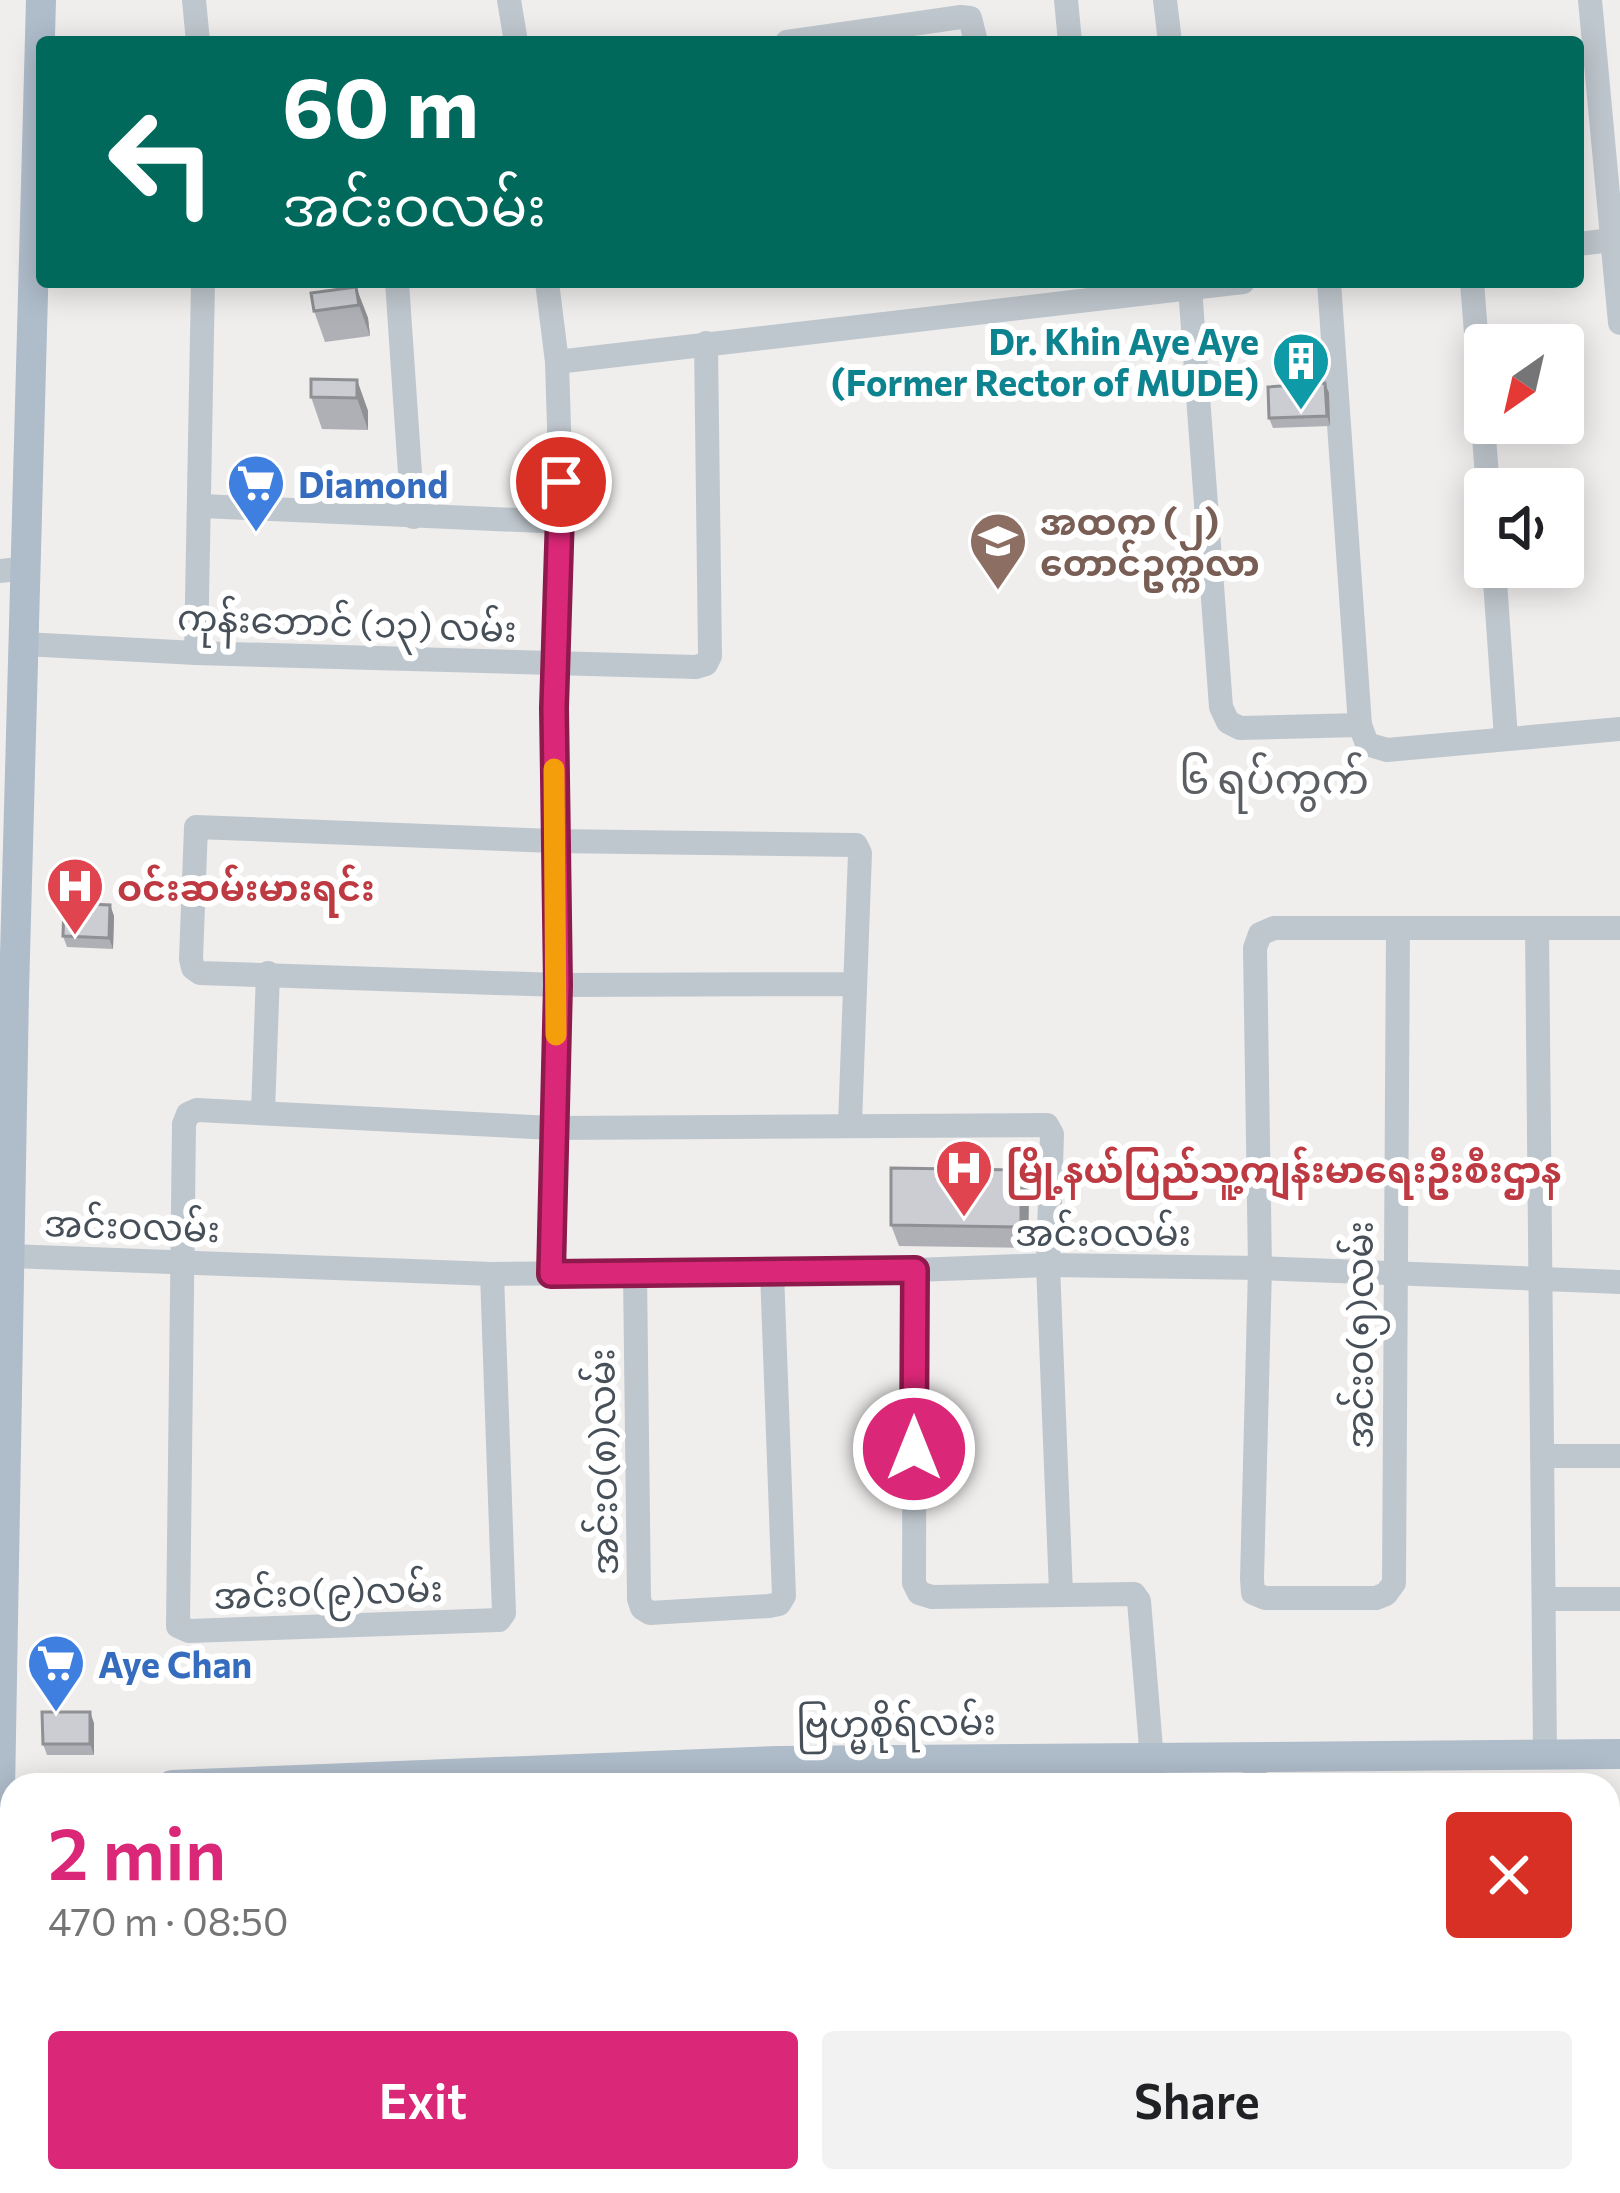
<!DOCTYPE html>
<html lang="en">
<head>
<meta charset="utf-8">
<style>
	body { margin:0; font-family:Commissioner,"Noto Sans Myanmar",sans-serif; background:#f2f2f2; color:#202124; height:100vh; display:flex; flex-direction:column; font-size:45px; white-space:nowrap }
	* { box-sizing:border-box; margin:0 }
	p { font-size:39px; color:#757577 }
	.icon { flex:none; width:66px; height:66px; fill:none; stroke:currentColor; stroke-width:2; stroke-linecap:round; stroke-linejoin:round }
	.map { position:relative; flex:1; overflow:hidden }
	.panel { position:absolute; left:0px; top:1773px; width:1620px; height:420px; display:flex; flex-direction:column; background:#fff; border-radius:36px 36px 0 0; box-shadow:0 6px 30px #0003 }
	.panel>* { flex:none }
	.top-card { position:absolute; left:36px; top:36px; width:1548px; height:252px; border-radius:12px; box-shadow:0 6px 30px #0003; background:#00695c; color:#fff; overflow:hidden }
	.needle { width:78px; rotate:214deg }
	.tools { position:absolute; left:1464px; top:324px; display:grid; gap:24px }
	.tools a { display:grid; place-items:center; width:120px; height:120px; border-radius:12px; background:#fff; box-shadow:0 6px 30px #0003; font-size:60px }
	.pin { position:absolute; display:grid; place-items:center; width:102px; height:102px; color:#fff; margin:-51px; border:6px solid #fff; border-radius:50%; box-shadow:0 3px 12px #0007 }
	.me { position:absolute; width:132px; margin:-66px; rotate:0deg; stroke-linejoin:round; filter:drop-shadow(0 0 9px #0008) }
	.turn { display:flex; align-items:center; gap:42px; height:252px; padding:0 48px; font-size:54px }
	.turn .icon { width:156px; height:156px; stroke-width:2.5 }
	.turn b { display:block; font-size:84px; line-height:102px }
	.round { display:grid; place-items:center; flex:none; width:126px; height:126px; border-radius:12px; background:#f2f2f2 }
	.headline { display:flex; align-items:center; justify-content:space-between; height:204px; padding:0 48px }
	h1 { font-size:72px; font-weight:600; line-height:90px; color:#db2777 }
	.primary-button { display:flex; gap:24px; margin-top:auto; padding:24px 48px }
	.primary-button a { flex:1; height:138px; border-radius:12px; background:#db2777; color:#fff; font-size:48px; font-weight:600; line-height:138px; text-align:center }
	.primary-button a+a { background:#f2f2f2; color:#202124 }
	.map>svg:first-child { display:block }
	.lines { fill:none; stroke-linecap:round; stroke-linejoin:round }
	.minor { stroke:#bfc7ce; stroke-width:24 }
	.major { stroke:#afbcca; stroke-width:30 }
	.wall { fill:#afb0b5 }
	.shaded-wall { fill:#8e9093 }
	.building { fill:#cbcdd2; stroke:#8e9093; stroke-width:3 }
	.route-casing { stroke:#8e194d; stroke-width:30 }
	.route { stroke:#db2777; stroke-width:21 }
	.slow { stroke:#f59e0b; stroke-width:21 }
	.labels { text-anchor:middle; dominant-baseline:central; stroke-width:12; stroke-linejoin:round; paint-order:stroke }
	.culture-label { font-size:36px; font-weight:bold; fill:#0d838f; stroke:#fff; text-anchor:end }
	.shop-label { font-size:36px; font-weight:bold; fill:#366cbe; stroke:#fff; text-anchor:start }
	.education-label { font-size:36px; font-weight:bold; fill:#785e54; stroke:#fff; text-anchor:start }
	.street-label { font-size:36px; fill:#475059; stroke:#fff }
	.health-label { font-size:36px; font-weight:bold; fill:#be3a42; stroke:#fff; text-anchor:start }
	.quarter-label { font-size:42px; fill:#5b5e62; stroke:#fff }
</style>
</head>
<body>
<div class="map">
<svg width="1620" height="2193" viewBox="0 0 1620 2193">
	<rect width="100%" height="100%" fill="#f0eeed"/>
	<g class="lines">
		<g class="minor">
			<polyline points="194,0 198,42"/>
			<polyline points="509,0 516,42"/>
			<polyline points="1066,0 1070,42"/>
			<polyline points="1165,0 1170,42"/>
			<polyline points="1590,0 1620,323"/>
			<polyline points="787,42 961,17 970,18 976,42"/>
			<polyline points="1578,244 1612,240"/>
			<polyline points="397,282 413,517"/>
			<polyline points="547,282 557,362 562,522 555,664 553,841 558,985 551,1274"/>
			<polyline points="1329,282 1360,725"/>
			<polyline points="1472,282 1488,489"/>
			<polyline points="1190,288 1221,707 1228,722 1240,728 1360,725 1367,744 1387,750 1620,729"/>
			<polyline points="557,362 1243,282"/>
			<polyline points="202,506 562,522"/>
			<polyline points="1494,567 1506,738"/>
			<polyline points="0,571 26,568"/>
			<polyline points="24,644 196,653 696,667 706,664 710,656 706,343"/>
			<polyline points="196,653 203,282"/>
			<polyline points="1537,929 1545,1753"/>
			<polyline points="1398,930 1394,1583 1386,1594 1376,1598 1265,1598 1253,1593 1252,1579 1260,1268 1255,948 1260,934 1274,928 1620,928"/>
			<polyline points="263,1112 268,973"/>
			<polyline points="850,1124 860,853 856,845 553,841 196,827 191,959 193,968 200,973 558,985 854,984"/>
			<polyline points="10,1256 492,1274 915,1270 1048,1265 1260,1268 1620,1282"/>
			<polyline points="915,1270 914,1583 919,1593 932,1597 1134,1594 1139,1601 1154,1785"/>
			<polyline points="635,1273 639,1599 642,1608 650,1613 769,1606 779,1604 784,1596 772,1272"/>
			<polyline points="492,1274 504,1613 499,1620 189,1631 178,1626 184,1124 188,1114 197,1110 553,1128 1047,1125 1052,1134 1048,1265 1061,1593"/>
			<polyline points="1542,1456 1620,1456"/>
			<polyline points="1544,1599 1620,1599"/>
			<polyline points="1254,1755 1255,1785"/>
			<polyline points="1608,1922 1620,1923"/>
			<polyline points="0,2094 12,2093"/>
			<polyline points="1075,2181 1075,2193"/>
			<polyline points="778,2193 778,2181"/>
			<polyline points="935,2193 936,2181"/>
			<polyline points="1215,2193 1215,2181"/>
			<polyline points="1356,2193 1357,2181"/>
			<polyline points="1500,2193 1500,2181"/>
		</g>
		<g class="major">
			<polyline points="172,1785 778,1761 1620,1754"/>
			<polyline points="12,1999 0,1792 14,992 41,0"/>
			<polyline points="32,2181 34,2193"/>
		</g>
	</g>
	<g class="wall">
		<polygon points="356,287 368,318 370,336 325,342 314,311"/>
		<polygon points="357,380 368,411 368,430 322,429 311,397"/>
		<polygon points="1325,383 1329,393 1330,426 1273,428 1269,418"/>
		<polygon points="110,905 114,916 113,949 67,947 63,936"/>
		<polygon points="1021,1170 1029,1191 1028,1248 899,1246 891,1225"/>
		<polygon points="94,1723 94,1755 47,1755 43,1744"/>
	</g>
	<g class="shaded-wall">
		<polygon points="356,287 368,318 370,336 359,305"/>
		<polygon points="357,380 368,411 368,430 357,398"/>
		<polygon points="1325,383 1329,393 1330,426 1327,416"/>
		<polygon points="110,905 114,916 113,949 109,938"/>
		<polygon points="1021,1170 1029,1191 1028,1248 1021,1227"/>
		<polygon points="90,1712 94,1723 94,1755 90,1744"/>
	</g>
	<g class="building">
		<polygon points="356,287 359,305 314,311 311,293"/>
		<polygon points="311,379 357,380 357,398 311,397"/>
		<polygon points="1325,383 1327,416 1269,418 1268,387"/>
		<polygon points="64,903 110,905 109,938 63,936"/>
		<polygon points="891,1168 1021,1170 1021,1227 891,1225"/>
		<polygon points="42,1712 90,1712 90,1744 43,1744"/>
		<polygon points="756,1777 756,1785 651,1785"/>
	</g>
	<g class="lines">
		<defs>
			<polyline id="route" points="561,482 554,708 558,985 551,1274 915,1270 914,1449"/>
		</defs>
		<use href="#route" class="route-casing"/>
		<use href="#route" class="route"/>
		<polyline class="slow" points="554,769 556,1035"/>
	</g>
	<defs>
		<symbol id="building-pin" viewBox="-11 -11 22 30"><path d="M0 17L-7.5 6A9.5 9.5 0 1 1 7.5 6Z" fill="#0f9aa8" stroke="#fff"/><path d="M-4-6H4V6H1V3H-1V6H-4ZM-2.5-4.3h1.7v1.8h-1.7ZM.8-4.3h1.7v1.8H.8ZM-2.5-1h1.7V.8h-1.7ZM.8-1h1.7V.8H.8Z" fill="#fff"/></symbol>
		<symbol id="supermarket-pin" viewBox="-11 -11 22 30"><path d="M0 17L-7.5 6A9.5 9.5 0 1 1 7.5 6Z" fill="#3f7fe0" stroke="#fff"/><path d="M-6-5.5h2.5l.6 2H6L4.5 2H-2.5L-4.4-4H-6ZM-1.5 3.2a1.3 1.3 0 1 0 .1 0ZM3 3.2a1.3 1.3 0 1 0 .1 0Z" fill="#fff"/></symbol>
		<symbol id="school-pin" viewBox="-11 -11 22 30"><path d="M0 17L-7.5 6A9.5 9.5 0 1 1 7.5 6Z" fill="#8d6e63" stroke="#fff"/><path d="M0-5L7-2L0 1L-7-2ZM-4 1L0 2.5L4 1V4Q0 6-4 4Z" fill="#fff"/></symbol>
		<symbol id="hospital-pin" viewBox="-11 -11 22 30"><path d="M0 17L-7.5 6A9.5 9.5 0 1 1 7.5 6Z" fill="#e0444e" stroke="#fff"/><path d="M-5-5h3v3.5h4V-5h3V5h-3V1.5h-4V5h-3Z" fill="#fff"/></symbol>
	</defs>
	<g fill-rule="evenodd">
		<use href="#building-pin" x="1268" y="328" width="66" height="90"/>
		<use href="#supermarket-pin" x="223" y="450" width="66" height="90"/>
		<use href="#school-pin" x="965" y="508" width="66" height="90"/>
		<use href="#hospital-pin" x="42" y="853" width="66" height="90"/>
		<use href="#hospital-pin" x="931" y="1135" width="66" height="90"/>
		<use href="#supermarket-pin" x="23" y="1630" width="66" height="90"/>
	</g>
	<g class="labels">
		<g class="culture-label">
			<text x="1259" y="340">Dr. Khin Aye Aye<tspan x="1259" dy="41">(Former Rector of MUDE)</tspan></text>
		</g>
		<g class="shop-label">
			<text x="298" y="483">Diamond</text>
			<text x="98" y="1663">Aye Chan</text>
		</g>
		<g class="education-label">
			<text x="1040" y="520">အထက (၂)<tspan x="1040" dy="41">တောင်ဥက္ကလာ</tspan></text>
		</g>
		<g class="street-label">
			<text transform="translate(347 621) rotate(2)">ကုန်းဘောင် (၁၃) လမ်း</text>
			<text transform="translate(132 1224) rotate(2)">အင်းဝလမ်း</text>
			<text x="1103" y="1231">အင်းဝလမ်း</text>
			<text transform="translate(1358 1335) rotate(-90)">အင်းဝ(၅)လမ်း</text>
			<text transform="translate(601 1462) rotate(-91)">အင်းဝ(၈)လမ်း</text>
			<text transform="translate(328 1590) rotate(-2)">အင်းဝ(၉)လမ်း</text>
			<text transform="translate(896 1721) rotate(-1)">ဗြဟ္မစိုရ်လမ်း</text>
		</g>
		<g class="health-label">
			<text x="117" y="886">ဝင်းဆမ်းမားရင်း</text>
			<text x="1006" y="1168">မြို့နယ်ပြည်သူ့ကျန်းမာရေးဦးစီးဌာန</text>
		</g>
		<g class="quarter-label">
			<text x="1274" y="777">၆ ရပ်ကွက်</text>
		</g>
	</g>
</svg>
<div class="tools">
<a><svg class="needle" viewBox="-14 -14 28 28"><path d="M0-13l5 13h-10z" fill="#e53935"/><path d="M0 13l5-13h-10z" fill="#757577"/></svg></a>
<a><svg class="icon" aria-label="sound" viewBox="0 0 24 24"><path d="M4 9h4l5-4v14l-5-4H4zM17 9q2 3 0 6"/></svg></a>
</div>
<div class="pin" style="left:561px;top:482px;background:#d93025"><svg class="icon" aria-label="arrive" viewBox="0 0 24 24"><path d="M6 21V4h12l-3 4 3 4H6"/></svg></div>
<svg class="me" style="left:914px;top:1449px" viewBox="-20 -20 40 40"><circle r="17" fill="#db2777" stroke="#fff" stroke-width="3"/><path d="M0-11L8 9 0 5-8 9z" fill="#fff"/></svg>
<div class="top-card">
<div class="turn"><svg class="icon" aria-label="left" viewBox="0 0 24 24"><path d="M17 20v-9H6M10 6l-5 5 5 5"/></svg><div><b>60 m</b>အင်းဝလမ်း</div></div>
</div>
<section class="panel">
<div class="headline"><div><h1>2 min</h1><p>470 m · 08:50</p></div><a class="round" style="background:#d93025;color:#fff"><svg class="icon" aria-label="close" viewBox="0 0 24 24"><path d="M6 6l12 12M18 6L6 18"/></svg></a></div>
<div class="primary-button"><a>Exit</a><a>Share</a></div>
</section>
</div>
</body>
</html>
